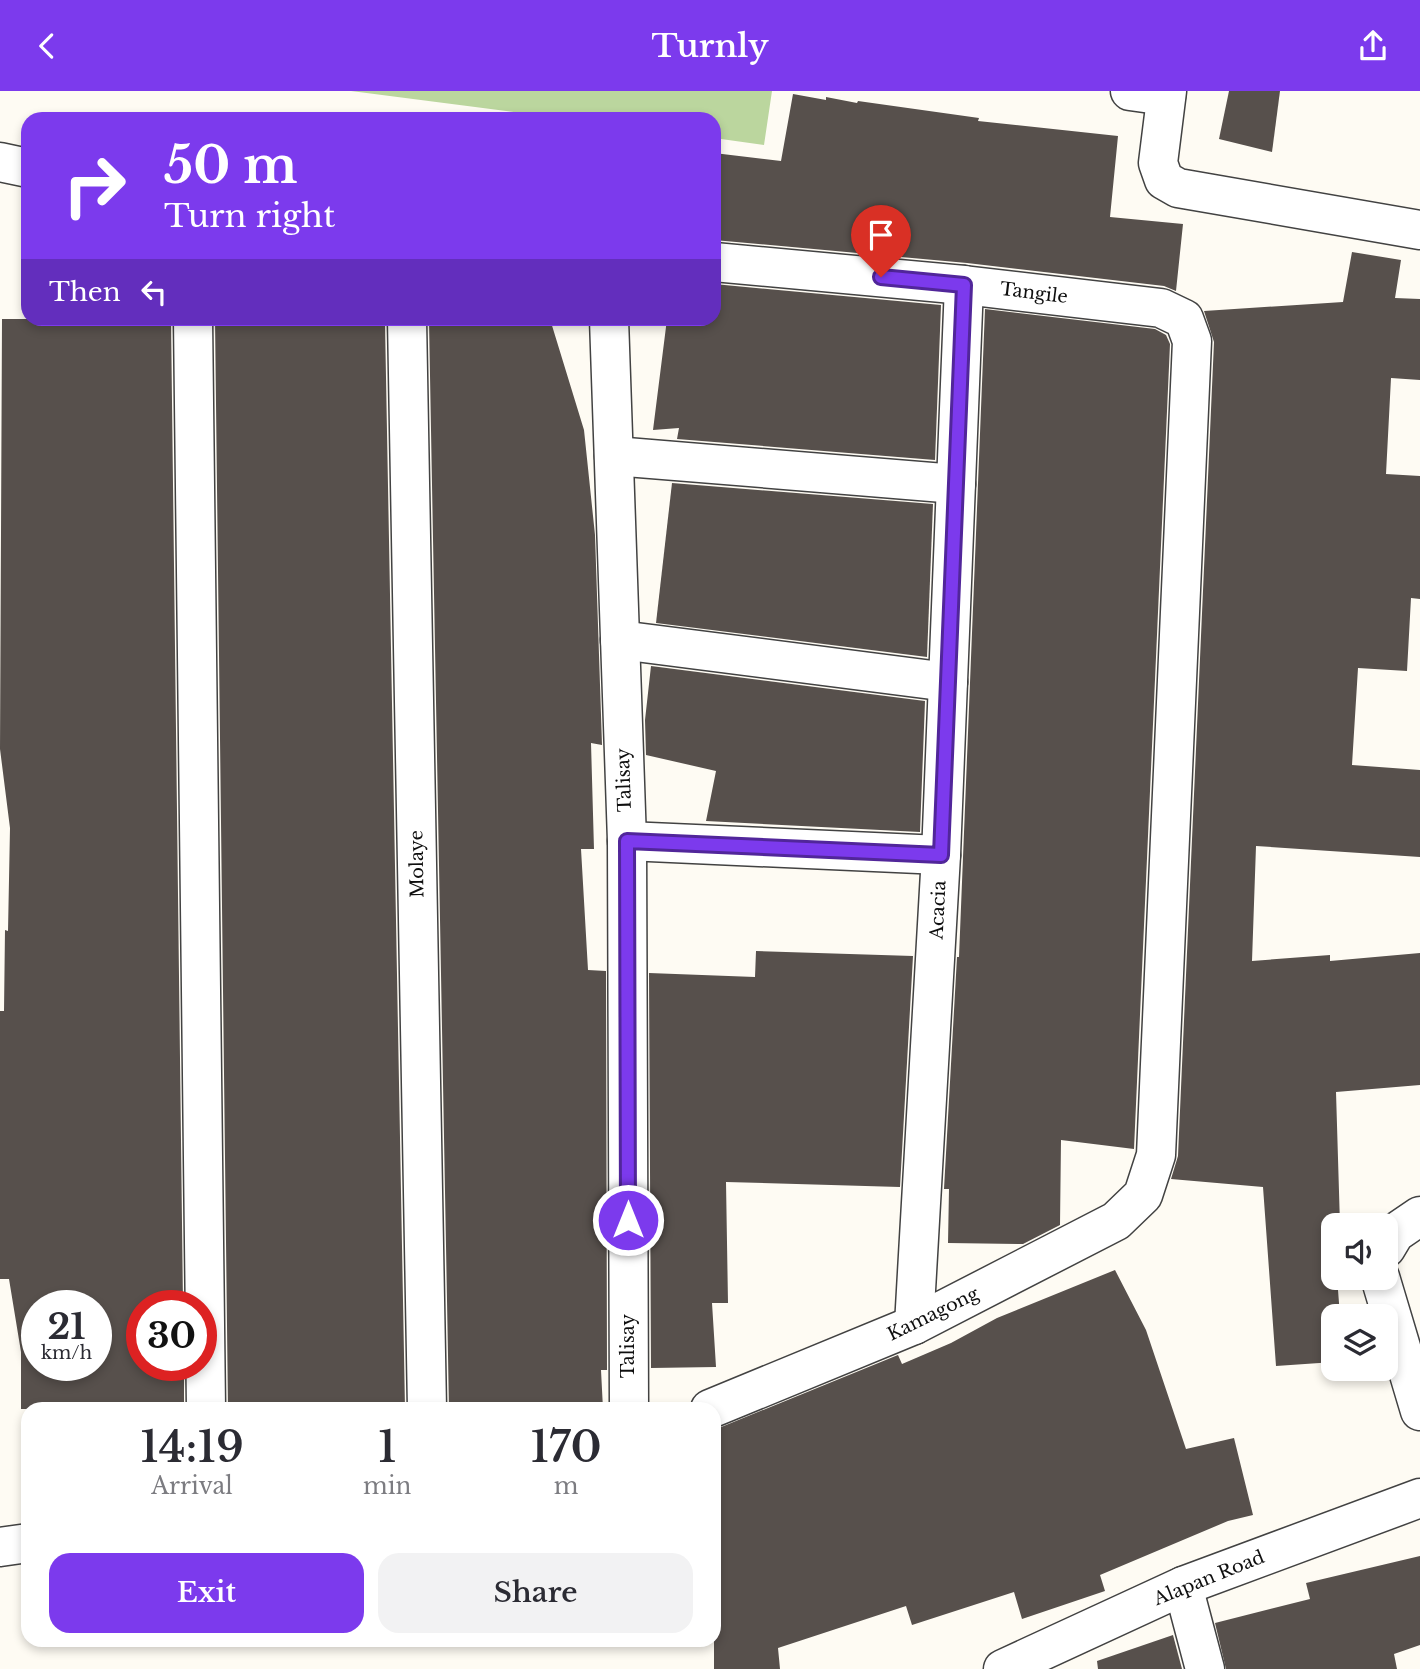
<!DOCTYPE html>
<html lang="en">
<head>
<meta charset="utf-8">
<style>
	body { margin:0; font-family:"Libre Baskerville",serif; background:#f2f2f3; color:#2b2b33; height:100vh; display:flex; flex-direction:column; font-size:26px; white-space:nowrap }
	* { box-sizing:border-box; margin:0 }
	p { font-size:23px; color:#7c7c81 }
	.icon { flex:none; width:38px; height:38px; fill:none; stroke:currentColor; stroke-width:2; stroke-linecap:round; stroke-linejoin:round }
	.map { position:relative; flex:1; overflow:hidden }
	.sheet { position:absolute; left:21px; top:1311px; width:700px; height:245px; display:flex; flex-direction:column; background:#fff; border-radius:21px; box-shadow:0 4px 10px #0003 }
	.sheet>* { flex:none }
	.banner { position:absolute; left:21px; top:21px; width:700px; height:214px; border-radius:21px; box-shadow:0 4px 10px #0003; background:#7c3aed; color:#fff; overflow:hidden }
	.controls { position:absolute; left:1321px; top:1122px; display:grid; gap:14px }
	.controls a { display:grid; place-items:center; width:77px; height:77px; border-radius:14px; background:#fff; box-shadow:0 4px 10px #0003; font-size:35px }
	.speed { position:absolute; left:21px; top:1199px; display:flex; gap:14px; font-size:35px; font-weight:700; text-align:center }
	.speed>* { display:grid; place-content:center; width:91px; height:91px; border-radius:50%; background:#fff; box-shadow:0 4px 10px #0003; line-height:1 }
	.speed small { font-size:18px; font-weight:400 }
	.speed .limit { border:10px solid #d22; background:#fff; color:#111 }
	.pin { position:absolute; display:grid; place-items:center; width:60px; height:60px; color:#fff; margin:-72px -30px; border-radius:50% 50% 50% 0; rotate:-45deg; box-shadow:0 0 7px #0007 }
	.pin .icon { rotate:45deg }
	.me { position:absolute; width:77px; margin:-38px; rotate:0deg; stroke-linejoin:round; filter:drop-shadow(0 0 5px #0008) }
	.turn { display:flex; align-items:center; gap:24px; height:147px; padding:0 28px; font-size:32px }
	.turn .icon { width:91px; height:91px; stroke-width:2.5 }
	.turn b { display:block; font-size:49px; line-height:60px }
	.then { display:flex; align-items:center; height:66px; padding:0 28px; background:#0003; gap:14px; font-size:26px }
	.eta { display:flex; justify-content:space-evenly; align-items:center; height:119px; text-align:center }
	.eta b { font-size:42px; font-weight:600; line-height:49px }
	.primary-button { display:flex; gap:14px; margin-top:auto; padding:14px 28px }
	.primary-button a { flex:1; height:80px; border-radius:21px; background:#7c3aed; color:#fff; font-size:28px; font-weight:600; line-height:80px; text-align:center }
	.primary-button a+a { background:#f2f2f3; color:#2b2b33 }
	header { display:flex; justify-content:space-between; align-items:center; height:91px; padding:0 28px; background:#7c3aed; color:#fff; font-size:32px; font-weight:600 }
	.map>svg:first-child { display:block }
	.forest { fill:#bbd69e }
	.building { fill:#57504c; fill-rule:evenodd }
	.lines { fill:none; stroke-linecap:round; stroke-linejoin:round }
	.minor-casing { stroke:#424242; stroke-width:41 }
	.minor { stroke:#fff; stroke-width:38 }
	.route-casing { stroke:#51269a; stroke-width:18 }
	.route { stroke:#7c3aed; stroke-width:12 }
	.labels { text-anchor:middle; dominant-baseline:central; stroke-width:7; stroke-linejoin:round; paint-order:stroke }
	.street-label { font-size:18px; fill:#0f0f0f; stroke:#fff }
</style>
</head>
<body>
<header><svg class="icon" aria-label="back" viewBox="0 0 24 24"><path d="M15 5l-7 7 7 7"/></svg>Turnly<svg class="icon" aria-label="share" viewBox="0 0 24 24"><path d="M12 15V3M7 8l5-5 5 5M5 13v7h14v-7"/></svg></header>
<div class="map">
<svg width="1420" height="1578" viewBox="0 0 1420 1578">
	<rect width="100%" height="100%" fill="#fefbf3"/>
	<polygon class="forest" points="351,0 772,0 764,54 714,47 714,28 567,28"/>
	<g class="building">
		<polygon points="1229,0 1280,0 1272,61 1219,48"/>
		<polygon points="793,3 826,9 826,6 857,12 858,10 979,27 978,30 1118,45 1110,126 1183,133 1176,200 1164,195 967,172 714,149 714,62 781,70"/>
		<polygon points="1352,161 1401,169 1395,207 1420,208 1420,289 1391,287 1386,383 1420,385 1420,508 1411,507 1407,580 1358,577 1352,674 1420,679 1420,766 1256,755 1252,870 1330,864 1330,870 1420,862 1420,994 1336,1001 1340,1134 1333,1134 1334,1186 1337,1186 1340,1225 1334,1225 1334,1271 1276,1275 1263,1096 1171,1088 1178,1065 1214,251 1204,220 1343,211"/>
		<polygon points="714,193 941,214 935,369 677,348 679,337 653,339 667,228 714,228"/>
		<polygon points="985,218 1155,238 1166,244 1170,253 1134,1058 1061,1049 1060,1134 1023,1153 948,1152 949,1098 944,1098 957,866 959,866"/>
		<path d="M2 228H171L183 1214H142V1274H184V1318H21V1261L9 1188H0V920H4L5 839 8 840 10 737 0 658ZM37 1214H96V1274H37Z"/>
		<polygon points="215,228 383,228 383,232 385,232 405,1318 228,1318"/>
		<polygon points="550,228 584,339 595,444 602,654 591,652 594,758 581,758 588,879 606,880 607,1279 601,1279 603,1318 449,1318 429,230"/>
		<polygon points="672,392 933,413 927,566 656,532"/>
		<polygon points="651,575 925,610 920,741 706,730 716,680 646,664 645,629"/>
		<polygon points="756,860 913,865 900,1096 726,1091 728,1212 712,1212 716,1276 651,1277 649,882 755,886"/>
		<polygon points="1115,1179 1146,1239 1186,1358 1234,1347 1253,1424 1228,1430 1100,1484 1105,1500 1022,1528 1014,1501 912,1534 906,1515 778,1557 780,1578 714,1578 714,1339 898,1264 902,1273 951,1252 997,1227"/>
		<polygon points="1420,1465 1420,1554 1394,1563 1397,1578 1226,1578 1215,1532 1310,1508 1306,1492"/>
		<polygon points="1173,1544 1182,1578 1098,1578 1097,1570"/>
	</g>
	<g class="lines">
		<defs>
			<g id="minor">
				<polyline points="1130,0 1166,5"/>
				<polyline points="1167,0 1158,72 1164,89 1178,97 1420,139"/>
				<polyline points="0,71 28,77"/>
				<polyline points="193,228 206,1318"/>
				<polyline points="407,228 427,1318"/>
				<polyline points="609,228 627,750 629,1318"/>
				<polyline points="614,365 956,393"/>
				<polyline points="620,549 948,591"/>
				<polyline points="627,750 941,764"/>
				<polyline points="1386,1157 1395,1142 1420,1125"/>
				<polyline points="1380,1186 1420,1320"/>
				<polyline points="914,1234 941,764 964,194"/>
				<polyline points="710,1318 914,1234 1116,1130 1143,1104 1156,1064 1192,250 1184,228 1161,217 964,194 714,171"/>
				<polyline points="0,1456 28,1452"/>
				<polyline points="1183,1495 1205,1578"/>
				<polyline points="1003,1578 1183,1495 1420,1407"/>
			</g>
		</defs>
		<use href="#minor" class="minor-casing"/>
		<use href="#minor" class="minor"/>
	</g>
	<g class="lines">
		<defs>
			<polyline id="route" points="628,1129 627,750 941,764 964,194 881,186"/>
		</defs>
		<use href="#route" class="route-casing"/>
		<use href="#route" class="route"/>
	</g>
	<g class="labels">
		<g class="street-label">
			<text transform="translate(1034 202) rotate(7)">Tangile</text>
			<text transform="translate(624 689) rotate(-92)">Talisay</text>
			<text transform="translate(417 773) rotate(-91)">Molaye</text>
			<text transform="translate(938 819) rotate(-87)">Acacia</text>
			<text transform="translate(933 1223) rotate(-26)">Kamagong</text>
			<text transform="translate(628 1255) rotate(-90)">Talisay</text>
			<text transform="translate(1209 1487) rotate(-22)">Alapan Road</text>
		</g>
	</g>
</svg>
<div class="controls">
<a><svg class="icon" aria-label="sound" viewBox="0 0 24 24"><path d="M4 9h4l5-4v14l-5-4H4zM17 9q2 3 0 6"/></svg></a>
<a><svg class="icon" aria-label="layers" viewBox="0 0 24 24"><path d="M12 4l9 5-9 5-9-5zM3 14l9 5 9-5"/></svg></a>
</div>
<div class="speed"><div>21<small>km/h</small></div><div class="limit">30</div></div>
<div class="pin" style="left:881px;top:186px;background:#d93025"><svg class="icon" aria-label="arrive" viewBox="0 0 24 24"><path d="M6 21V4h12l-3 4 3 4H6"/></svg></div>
<svg class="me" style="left:628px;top:1129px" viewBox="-20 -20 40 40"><circle r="17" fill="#7c3aed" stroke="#fff" stroke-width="3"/><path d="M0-11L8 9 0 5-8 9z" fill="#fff"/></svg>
<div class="banner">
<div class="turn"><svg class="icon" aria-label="right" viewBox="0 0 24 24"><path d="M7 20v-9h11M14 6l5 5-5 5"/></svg><div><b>50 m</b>Turn right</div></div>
<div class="then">Then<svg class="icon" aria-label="left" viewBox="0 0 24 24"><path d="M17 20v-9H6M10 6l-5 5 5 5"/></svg></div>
</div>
<section class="sheet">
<div class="eta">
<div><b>14:19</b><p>Arrival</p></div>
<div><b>1</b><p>min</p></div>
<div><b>170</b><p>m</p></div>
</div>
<div class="primary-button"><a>Exit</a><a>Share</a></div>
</section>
</div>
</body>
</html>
